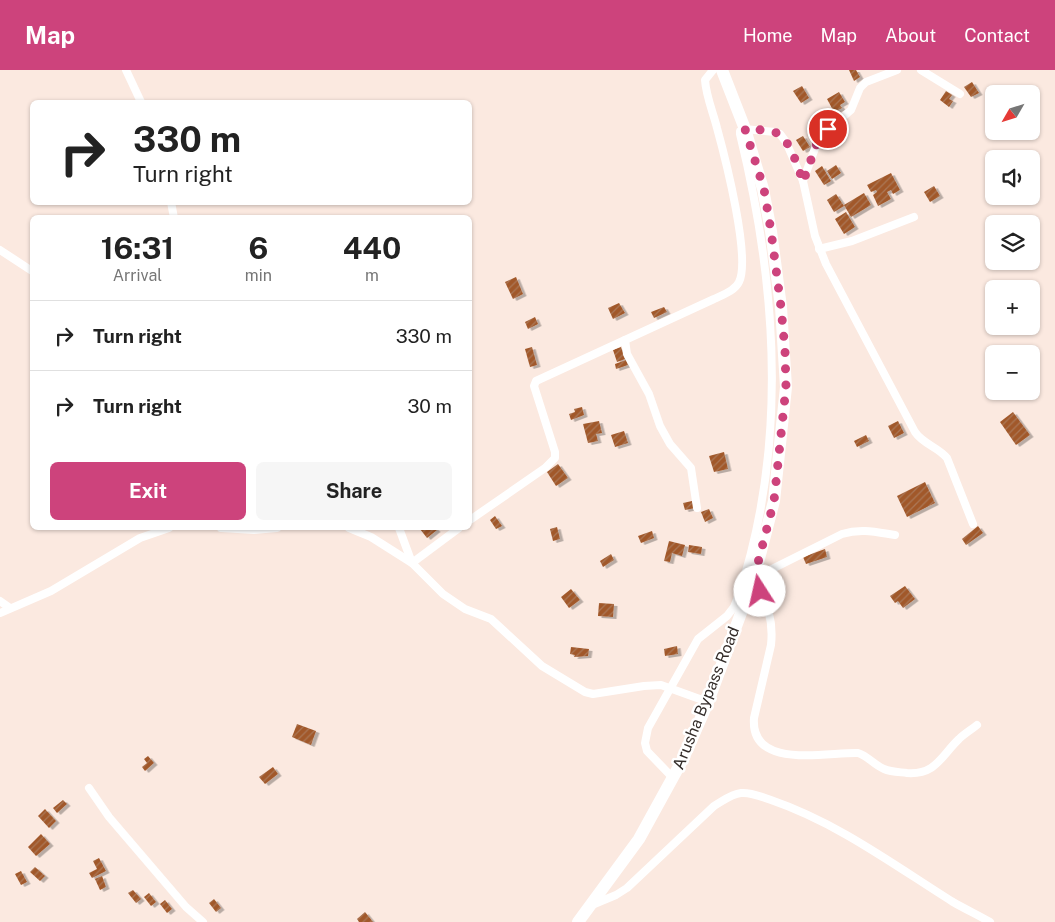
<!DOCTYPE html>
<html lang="en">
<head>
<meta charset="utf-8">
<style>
	body { margin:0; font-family:"Public Sans",sans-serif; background:#f6f6f6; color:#222; height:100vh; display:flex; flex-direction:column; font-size:19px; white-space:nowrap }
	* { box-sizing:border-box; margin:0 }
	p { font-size:16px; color:#767676 }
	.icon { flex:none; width:28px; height:28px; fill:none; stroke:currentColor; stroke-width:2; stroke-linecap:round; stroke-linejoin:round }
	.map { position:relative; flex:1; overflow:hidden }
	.side { position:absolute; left:30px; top:145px; width:442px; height:315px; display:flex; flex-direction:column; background:#fff; border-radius:8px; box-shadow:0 1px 4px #0004 }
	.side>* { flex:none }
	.banner { position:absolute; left:30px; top:30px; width:442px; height:105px; border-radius:8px; box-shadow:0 1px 4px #0004; background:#fff; color:#222; overflow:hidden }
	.needle { width:32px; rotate:231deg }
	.buttons { position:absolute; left:985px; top:15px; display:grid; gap:10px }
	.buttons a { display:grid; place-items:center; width:55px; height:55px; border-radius:8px; background:#fff; box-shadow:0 1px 4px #0004; font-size:25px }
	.pin { position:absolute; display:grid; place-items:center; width:42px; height:42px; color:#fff; margin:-21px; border:2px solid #fff; border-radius:50%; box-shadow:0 1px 5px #0007 }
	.me { position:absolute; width:55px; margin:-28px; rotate:350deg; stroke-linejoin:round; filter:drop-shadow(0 0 4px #0008) }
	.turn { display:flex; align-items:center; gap:18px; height:105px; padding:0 20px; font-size:22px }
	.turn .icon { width:65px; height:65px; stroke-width:2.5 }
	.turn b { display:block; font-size:35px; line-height:42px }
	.eta { display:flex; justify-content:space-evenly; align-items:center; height:85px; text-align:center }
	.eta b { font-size:30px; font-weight:700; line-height:35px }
	.button { display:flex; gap:10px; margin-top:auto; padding:10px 20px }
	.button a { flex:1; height:58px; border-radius:8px; background:#cd437c; color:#fff; font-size:20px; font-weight:700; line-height:58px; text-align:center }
	.button a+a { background:#f6f6f6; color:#222 }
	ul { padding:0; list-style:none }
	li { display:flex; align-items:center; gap:15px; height:70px; padding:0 20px; border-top:1px solid #e0e0e0 }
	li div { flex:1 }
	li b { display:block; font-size:19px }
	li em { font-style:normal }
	header { display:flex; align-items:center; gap:30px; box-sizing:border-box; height:70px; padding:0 25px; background:#cd437c; color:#fff }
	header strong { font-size:24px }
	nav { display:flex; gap:28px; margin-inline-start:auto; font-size:18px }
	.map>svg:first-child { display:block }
	.building { fill:url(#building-hatch); filter:url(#shadow) }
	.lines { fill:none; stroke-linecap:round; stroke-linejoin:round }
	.street { stroke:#fff; stroke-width:8 }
	.primary { stroke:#fff; stroke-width:12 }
	.route { stroke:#cd437c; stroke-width:9; stroke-dasharray:0 16.2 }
	.labels { text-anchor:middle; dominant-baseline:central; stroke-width:5; stroke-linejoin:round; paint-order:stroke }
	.street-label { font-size:16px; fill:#342d2a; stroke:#fff }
</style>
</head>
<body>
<header>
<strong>Map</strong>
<nav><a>Home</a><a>Map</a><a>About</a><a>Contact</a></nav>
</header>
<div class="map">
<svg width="1055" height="852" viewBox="0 0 1055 852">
	<defs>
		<pattern id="building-hatch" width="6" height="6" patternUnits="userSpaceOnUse" patternTransform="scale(1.25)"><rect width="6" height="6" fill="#a1582a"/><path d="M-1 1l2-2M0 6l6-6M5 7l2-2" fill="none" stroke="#ab7757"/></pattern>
		<filter id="shadow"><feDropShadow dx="3.5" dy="2" stdDeviation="0" flood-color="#0004"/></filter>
	</defs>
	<rect width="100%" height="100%" fill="#fbe9e0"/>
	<g class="building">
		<polygon points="849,0 856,0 860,7 854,11"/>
		<polygon points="972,12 979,23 971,27 964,17"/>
		<polygon points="802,16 809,28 801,33 793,21"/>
		<polygon points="946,21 952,25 949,29 953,31 949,37 940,30"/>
		<polygon points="839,22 845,32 840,35 842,38 834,42 827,29"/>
		<polygon points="803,66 810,77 803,81 796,70"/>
		<polygon points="836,95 841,103 832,109 827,101"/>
		<polygon points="822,96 831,111 824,115 815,101"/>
		<polygon points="891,103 900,120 893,124 891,120 887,122 891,129 878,136 873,125 877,122 876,120 871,122 867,115"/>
		<polygon points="934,116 940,126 930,132 924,122"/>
		<polygon points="864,123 871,135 851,147 844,135"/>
		<polygon points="836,124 844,136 834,142 827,130"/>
		<polygon points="846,142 855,157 844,164 835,149"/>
		<polygon points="516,207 523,224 513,229 505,212"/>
		<polygon points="619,233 625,243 613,249 608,238"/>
		<polygon points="664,237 667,242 654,248 651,242"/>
		<polygon points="535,247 538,254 528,259 525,252"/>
		<polygon points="532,277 537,295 530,297 525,279"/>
		<polygon points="621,277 625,289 617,292 613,280"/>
		<polygon points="626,290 628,295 616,299 615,294"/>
		<polygon points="582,337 584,345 571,350 569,344 575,342 574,339"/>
		<polygon points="1013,342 1030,365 1016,375 1000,352"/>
		<polygon points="599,351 602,363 596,364 598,371 588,373 583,354"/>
		<polygon points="898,351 904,363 894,368 888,356"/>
		<polygon points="624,361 628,373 615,377 611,365"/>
		<polygon points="866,365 869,371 857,377 854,371"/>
		<polygon points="724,382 728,399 714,402 709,386"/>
		<polygon points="558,394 568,408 556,416 547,402"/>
		<polygon points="925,412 935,433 907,447 897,426"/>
		<polygon points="692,431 695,438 685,440 683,433"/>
		<polygon points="709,439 713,448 705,452 701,442"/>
		<polygon points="495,446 502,456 496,459 490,450"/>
		<polygon points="978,456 983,463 966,475 962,469"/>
		<polygon points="557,457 560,469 553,471 550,459"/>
		<polygon points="422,458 435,458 437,460 427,468 420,459"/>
		<polygon points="652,461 654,468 641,473 638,466"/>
		<polygon points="669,471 685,475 682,486 672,483 670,492 664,491"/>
		<polygon points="689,475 702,477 701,484 688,482"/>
		<polygon points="825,479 827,487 806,494 803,487"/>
		<polygon points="611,484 614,490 603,497 600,491"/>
		<polygon points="905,516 915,529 903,538 898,531 895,533 890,526"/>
		<polygon points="571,519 580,530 569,538 561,527"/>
		<polygon points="599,533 614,534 613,547 598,546"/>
		<polygon points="677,576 678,584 665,586 664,579"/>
		<polygon points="571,577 589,579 588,586 574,587 575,585 570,584"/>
		<polygon points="297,654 316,661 311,675 292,667"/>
		<polygon points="148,686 154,693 145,701 142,697 147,693 144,689"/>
		<polygon points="273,697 278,704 265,714 259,707"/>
		<polygon points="63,730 67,734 57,743 53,738"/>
		<polygon points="45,739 56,751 49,758 38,746"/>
		<polygon points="41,764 50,774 36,786 28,777"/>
		<polygon points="99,788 106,801 92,808 89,803 97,799 93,791"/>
		<polygon points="35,797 45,806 40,811 30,802"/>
		<polygon points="21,801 27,812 21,815 15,804"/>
		<polygon points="102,806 106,817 100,820 95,809"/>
		<polygon points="133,820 141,829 136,833 128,823"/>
		<polygon points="149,823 156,832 151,836 144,827"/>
		<polygon points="214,829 221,838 216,842 209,833"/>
		<polygon points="165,830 172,839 167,843 160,834"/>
		<polygon points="365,842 373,852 359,852 357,849"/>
	</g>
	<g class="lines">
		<g class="street">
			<polyline points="126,0 141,32"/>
			<polyline points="921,0 960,24"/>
			<polyline points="803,111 817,73 821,66 851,40 860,18 866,12 897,0"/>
			<polyline points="171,132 174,148"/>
			<polyline points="819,179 852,171 914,147"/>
			<polyline points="0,180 32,201"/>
			<polyline points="625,270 627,284 649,324 660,356 670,374 691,398 697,438"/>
			<path d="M470 450 545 398 555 388V382L534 316 536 311 714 229C722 225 735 221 739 212 751 188 725 87 717 58 713 42 706 26 705 10L713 0"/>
			<polyline points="221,458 254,460 277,458"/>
			<polyline points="349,458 371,467 412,493 459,458"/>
			<polyline points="399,458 412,493 443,524 465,539 491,549 542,596 585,622 593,624 644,616 661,615 708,632"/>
			<path d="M895 465C876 462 861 458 842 464L754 508C766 533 774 547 771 575L754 648C750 700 826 682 858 683 868 686 874 695 884 699 891 702 899 702 907 703 936 705 941 686 959 669 964 664 971 660 977 655"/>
			<polyline points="0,531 10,538"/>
			<polyline points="0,543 51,521 140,468 169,458"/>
			<path d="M673 708 647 681 645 673 648 658 698 569 727 546 734 537 738 527C788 378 777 215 740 64V61L745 59 775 62 780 64 786 72 803 111 815 166 826 194 915 362C923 374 938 377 947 388L973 454"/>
			<polyline points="89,718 109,747 186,837 203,852"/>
			<path d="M592 835 616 825 627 818 714 736C723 731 731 724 741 723 751 722 762 727 771 730 838 753 894 795 953 832 965 839 978 845 990 852"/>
		</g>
		<polyline class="primary" points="578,852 639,769 683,689 708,632 754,508 774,431 786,317 781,237 771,161 763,119 745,59 722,0"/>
	</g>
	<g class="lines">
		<path class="route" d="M760 521 754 508 774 431 786 317 785 280 781 237 771 161 764 119 745 59C755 60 767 59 777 63 789 68 799 99 803 112L817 73 828 59"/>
	</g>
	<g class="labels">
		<g class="street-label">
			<text transform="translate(706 628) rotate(-68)">Arusha Bypass Road</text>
		</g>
	</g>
</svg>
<div class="buttons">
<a><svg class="needle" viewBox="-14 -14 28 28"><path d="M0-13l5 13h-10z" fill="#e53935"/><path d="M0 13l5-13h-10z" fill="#767676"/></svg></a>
<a><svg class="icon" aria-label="sound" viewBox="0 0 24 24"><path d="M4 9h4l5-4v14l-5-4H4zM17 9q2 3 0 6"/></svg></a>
<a><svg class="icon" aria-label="layers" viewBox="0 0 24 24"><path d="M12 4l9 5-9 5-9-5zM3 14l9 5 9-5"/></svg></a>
<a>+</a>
<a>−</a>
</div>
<div class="pin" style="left:828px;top:59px;background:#d93025"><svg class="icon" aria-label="arrive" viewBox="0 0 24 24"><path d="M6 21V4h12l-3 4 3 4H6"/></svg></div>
<svg class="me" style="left:760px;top:521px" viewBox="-20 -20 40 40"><circle r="19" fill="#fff"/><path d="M0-13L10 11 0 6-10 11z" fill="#cd437c"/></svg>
<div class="banner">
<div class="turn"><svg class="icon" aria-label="right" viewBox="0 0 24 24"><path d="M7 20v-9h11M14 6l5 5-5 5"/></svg><div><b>330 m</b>Turn right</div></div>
</div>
<section class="side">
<div class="eta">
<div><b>16:31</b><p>Arrival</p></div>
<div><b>6</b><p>min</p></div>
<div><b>440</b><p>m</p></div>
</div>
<ul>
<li><svg class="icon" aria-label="right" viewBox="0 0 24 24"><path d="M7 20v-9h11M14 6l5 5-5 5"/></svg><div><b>Turn right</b></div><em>330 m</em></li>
<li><svg class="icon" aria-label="right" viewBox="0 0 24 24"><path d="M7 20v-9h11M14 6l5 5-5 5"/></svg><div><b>Turn right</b></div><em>30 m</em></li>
</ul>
<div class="button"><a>Exit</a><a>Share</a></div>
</section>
</div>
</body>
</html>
